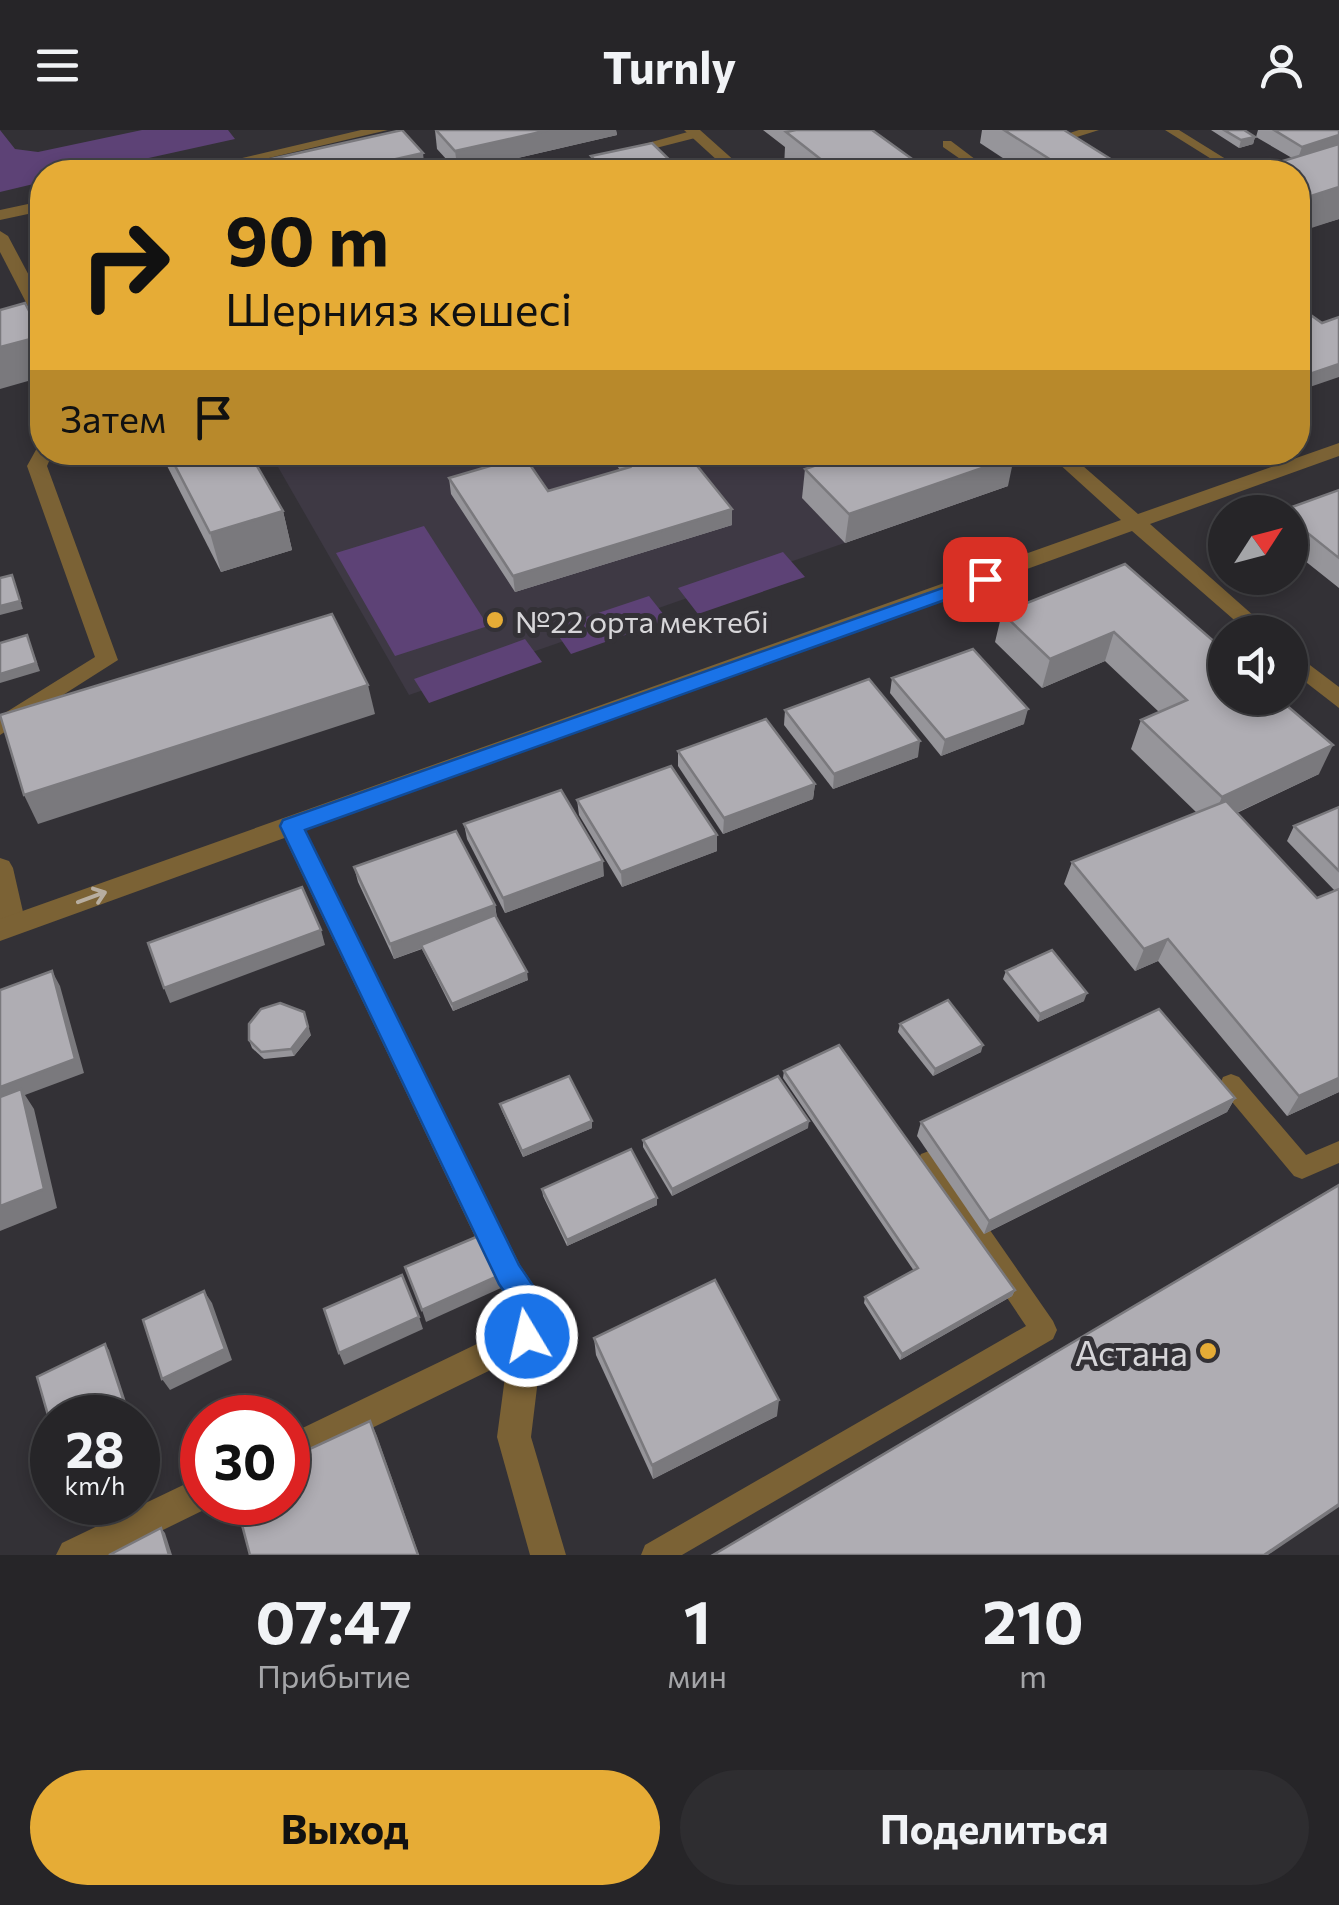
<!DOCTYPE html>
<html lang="ru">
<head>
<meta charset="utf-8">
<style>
	body { margin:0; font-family:Commissioner,sans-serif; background:#2e2d30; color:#f1f3f6; height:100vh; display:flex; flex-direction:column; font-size:38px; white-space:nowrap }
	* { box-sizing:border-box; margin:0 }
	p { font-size:32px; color:#a4a5a8 }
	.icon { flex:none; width:55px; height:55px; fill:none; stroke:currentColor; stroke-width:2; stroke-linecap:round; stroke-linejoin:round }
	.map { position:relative; height:1425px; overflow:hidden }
	.panel { display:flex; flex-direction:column; background:#262528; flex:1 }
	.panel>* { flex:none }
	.hud { position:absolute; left:30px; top:30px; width:1280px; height:305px; border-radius:40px; box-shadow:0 5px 15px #0003,0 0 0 2px #424245; background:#e6ac36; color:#111; overflow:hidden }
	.needle { width:65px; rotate:54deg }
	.tools { position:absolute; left:1208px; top:365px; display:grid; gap:20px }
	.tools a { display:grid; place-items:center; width:100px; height:100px; border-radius:50%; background:#262528; box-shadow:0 5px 15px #0003,0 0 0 2px #424245; font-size:50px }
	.speed { position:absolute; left:30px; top:1265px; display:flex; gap:20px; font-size:50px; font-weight:700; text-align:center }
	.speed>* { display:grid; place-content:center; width:130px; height:130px; border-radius:50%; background:#262528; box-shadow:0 5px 15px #0003,0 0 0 2px #424245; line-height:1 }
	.speed small { font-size:25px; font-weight:400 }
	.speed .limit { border:15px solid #d22; background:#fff; color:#111 }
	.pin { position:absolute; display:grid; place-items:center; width:85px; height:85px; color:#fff; margin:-42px; border-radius:20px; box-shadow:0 5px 15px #0006 }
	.me { position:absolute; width:110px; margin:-55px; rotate:351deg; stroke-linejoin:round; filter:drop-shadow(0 0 8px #0008) }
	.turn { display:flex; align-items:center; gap:35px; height:210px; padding:0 30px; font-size:45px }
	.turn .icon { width:130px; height:130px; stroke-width:2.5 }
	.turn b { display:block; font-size:70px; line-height:85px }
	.then { display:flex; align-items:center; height:95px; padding:0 30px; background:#0003; gap:20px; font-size:38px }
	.eta { display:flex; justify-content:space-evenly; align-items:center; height:170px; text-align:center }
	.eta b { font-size:60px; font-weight:700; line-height:70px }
	.button { display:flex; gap:20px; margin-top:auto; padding:20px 30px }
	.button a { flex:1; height:115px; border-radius:60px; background:#e6ac36; color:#111; font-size:40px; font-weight:700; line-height:115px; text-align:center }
	.button a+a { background:#2e2d30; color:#f1f3f6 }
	header { display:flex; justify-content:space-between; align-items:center; height:130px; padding:0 30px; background:#262528; font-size:45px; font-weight:700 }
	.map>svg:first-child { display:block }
	.built { fill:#3e3944 }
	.green { fill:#5d4276 }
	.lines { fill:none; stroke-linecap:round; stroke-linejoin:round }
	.service { fill:#7b6235; fill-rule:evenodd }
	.minor { fill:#7b6235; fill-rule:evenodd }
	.tertiary { fill:#7b6235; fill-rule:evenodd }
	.wall { fill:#96959a }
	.shaded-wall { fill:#7a797d }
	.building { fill:#afadb3; stroke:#7a797d; stroke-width:2.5 }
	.oneway { stroke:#b7ada0 }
	.route { fill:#1a73e8; stroke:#114b97; stroke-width:2.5 }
	.poi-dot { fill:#e6ac36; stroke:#333136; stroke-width:4 }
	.labels { text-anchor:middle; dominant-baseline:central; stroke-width:10; stroke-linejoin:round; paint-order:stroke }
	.poi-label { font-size:30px; fill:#d7d6d9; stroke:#333136; text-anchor:start }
	.near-poi-label { font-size:35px; fill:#d7d6d9; stroke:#333136; text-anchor:end }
</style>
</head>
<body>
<header><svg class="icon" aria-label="menu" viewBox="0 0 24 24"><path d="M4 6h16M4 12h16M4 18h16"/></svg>Turnly<svg class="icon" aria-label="person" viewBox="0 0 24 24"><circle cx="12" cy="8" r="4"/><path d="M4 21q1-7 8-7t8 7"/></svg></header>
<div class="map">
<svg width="1339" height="1425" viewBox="0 0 1339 1425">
	<rect width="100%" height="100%" fill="#333136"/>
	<polygon class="built" points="971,322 1008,356 409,565 270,323"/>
	<g class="green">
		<polygon points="0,0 15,19 38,22 142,0 228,0 235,9 85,42 42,42 42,52 0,62"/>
		<polygon points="424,396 488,496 395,526 336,423"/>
		<polygon points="783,422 805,447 698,484 678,458"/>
		<polygon points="649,466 668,490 571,524 553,498"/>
		<polygon points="525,509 542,532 429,573 414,549"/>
	</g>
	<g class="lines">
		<g class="service">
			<polygon points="695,0 701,4 699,7 562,42 543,42"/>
			<polygon points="1079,0 1099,0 1061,12 1104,42 1090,42 1045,11"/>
			<polygon points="1165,0 1179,0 1229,31 1198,42 1180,42 1213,30"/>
			<polygon points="943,11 951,11 992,42 979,42 943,17"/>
			<polygon points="1231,944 1239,947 1306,1025 1339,1011 1339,1033 1302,1049 1294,1046 1223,961 1220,954 1223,947"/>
			<polygon points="929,1021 937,1024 1053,1191 1057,1200 1053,1209 682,1425 641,1425 645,1415 1026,1196 921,1040 917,1032 921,1024"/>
		</g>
		<g class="minor">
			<polygon points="0,101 8,106 42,170 42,191 33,186 0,122"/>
			<polygon points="42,317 42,322 53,322 47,336 118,530 0,605 0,586 95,527 27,336 37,318"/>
			<polygon points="291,687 303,696 520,1135 547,1175 531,1307 566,1425 530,1425 497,1307 507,1232 288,1339 288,1305 512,1197 515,1179 498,1155 279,696"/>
			<polygon points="0,728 9,731 13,738 26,795 22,802 4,802 0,795"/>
			<polygon points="202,1346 202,1372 214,1375 112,1425 56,1425 62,1413"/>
		</g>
		<g class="tertiary">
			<polygon points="361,0 388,0 210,42 183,42"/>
			<polygon points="684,0 700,0 747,42 730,42"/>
			<polygon points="42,71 42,81 0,90 0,80"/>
			<polygon points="1339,313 1339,326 1150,394 1272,502 1248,502 1132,401 0,811 0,789 1121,390 1046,322 1067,322 1138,384"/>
			<polygon points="1290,520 1339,557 1339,578 1290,540"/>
		</g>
	</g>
	<g class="wall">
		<polygon points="435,0 616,0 617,5 458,42 437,19"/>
		<polygon points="763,0 872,0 930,42 790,42 784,38 785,17"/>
		<polygon points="982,0 1064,0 1115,42 1024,42 980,13"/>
		<polygon points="1211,0 1244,0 1255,7 1253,14 1239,18"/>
		<polygon points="1258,0 1339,0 1339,89 1298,101 1298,42 1261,42 1263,37 1292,28 1256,7"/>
		<polygon points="591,26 682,42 591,42"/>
		<polygon points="160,322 249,322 283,381 292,420 221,442"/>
		<polygon points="607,322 686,322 732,379 732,395 515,462 451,364 449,348 548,361 620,340"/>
		<polygon points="805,339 1008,356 845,413 802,368"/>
		<polygon points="1339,360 1339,458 1290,419 1290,382 1280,382"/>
		<polygon points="1125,434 1319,644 1237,683 1317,768 1335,761 1287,711 1294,696 1339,677 1339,962 1287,986 1158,831 1135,841 1064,754 1072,732 1197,683 1131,619 1141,590 1159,582 1105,531 1042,558 995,512 1002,483"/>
		<polygon points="892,548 1024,594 941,626 890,563"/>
		<polygon points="785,580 918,627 833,659 784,595"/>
		<polygon points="678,621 815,654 813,669 723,704 678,636"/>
		<polygon points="577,670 717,705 717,721 622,757 579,685"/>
		<polygon points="464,694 604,746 505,783 467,709"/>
		<polygon points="354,737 495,775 497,788 528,850 453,881 422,819 394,829 358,752"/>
		<polygon points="1006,841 1084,871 1038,892 1003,849"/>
		<polygon points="900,894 981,922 933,946 898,902"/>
		<polygon points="311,905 294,926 264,929 252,918 249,910"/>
		<polygon points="784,941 1015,1160 1012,1166 900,1230 864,1173 865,1167 914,1141 783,948"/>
		<polygon points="1235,968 1227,982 984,1104 917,1006 921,992"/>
		<polygon points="500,974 592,991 592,998 523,1027 502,981"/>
		<polygon points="808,998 672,1066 643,1017 643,1010"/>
		<polygon points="542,1059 657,1075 567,1116 543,1066"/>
		<polygon points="594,1208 777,1286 653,1349 596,1225"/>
	</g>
	<g class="shaded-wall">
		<polygon points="549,0 616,0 617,5 458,42 455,21"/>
		<polygon points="1339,5 1339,18 1297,31 1302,17"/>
		<polygon points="1255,7 1253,14 1239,18 1241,10"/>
		<polygon points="423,23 425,42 338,42"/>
		<polygon points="1117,33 1115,42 1086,42"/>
		<polygon points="1339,57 1339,89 1299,102 1311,66"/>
		<polygon points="42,206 42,247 0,259 0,217"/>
		<polygon points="1339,234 1339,247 1298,261 1298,248"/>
		<polygon points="1014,327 1008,356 845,413 849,384"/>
		<polygon points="732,379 732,395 515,462 513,446"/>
		<polygon points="283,381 292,420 221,442 210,403"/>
		<polygon points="12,445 23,479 0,485 0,476"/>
		<polygon points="1114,502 1105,531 1042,558 1050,529"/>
		<polygon points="27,505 40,541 0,553 0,544"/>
		<polygon points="368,555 375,584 38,694 24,665"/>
		<polygon points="1028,579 1024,594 941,626 945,610"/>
		<polygon points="920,611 918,627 833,659 834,644"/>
		<polygon points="1333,615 1319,644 1210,695 1222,667"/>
		<polygon points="815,654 813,669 723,704 724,688"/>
		<polygon points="717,705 717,721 622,757 621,742"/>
		<polygon points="603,731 604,746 505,783 503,768"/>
		<polygon points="495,775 497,790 394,829 390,814"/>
		<polygon points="321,800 325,815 170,873 164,858"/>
		<polygon points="1168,809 1158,831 1135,841 1144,819"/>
		<polygon points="52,841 60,856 84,943 25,965 34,979 57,1078 0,1101 0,957"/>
		<polygon points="527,842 528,850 453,881 452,874"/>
		<polygon points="1087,863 1084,871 1038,892 1040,884"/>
		<polygon points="304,882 311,905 294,926 291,919"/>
		<polygon points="983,915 981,922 933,946 935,939"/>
		<polygon points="1339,948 1339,962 1287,986 1299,966"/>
		<polygon points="1235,968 1227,982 984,1104 989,1091"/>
		<polygon points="592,991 592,998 523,1027 522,1021"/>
		<polygon points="809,991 808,998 672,1066 672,1059"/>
		<polygon points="657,1068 657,1075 567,1116 567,1110"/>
		<polygon points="498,1146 501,1158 426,1192 422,1180"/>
		<polygon points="1015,1160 1012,1166 900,1230 902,1224"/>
		<polygon points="204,1161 212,1173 232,1230 170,1260 162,1249"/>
		<polygon points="419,1187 423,1199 344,1235 339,1223"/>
		<polygon points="105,1214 109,1220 129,1281 116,1288 100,1288"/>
		<polygon points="779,1270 777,1286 653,1349 652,1335"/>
		<polygon points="370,1291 377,1306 419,1425 418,1425"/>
		<polygon points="1339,1374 1339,1377 1268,1425 1264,1425"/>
		<polygon points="161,1398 165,1403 172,1425 169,1425"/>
	</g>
	<g class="building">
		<polygon points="402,0 423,23 338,42 213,42"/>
		<polygon points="436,0 549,0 455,21"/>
		<polygon points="796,0 872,0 930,42 837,42 786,2"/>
		<polygon points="1004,0 1064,0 1117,33 1086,42 1070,42"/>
		<polygon points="1224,0 1244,0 1255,7 1241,10"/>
		<polygon points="1274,0 1339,0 1339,5 1302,17"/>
		<polygon points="652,13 682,42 606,42 591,26"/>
		<polygon points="1339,14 1339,57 1311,66 1298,58 1298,42 1272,42 1263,37"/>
		<polygon points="42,90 42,105 36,92"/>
		<polygon points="25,173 42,206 0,217 0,180"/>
		<polygon points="1298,176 1322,193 1339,187 1339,234 1298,248"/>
		<polygon points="168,322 249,322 283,381 210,403"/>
		<polygon points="619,322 686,322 732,379 513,446 449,348 524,326 548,361 630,337"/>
		<polygon points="855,322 1009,322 1014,327 849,384 805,339"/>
		<polygon points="1339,360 1339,428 1290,389 1290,382 1281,381"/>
		<polygon points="1125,434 1225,521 1225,568 1278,568 1333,615 1222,667 1141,590 1187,570 1114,502 1050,529 1002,483"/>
		<polygon points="12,445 20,471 0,476 0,448"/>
		<polygon points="332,484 368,555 24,665 0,585"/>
		<polygon points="27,505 36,533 0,544 0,513"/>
		<polygon points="973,519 1028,579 945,610 892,548"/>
		<polygon points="869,549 920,611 834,644 785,580"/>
		<polygon points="766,589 815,654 724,688 678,621"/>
		<polygon points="671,636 717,705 621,742 577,670"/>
		<polygon points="561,660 603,731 503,768 464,694"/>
		<polygon points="1226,671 1317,768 1339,759 1339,948 1299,966 1168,809 1144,819 1072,732"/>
		<polygon points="1339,677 1339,741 1294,696"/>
		<polygon points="456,701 495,775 390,814 354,737"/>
		<polygon points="302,757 321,800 164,858 148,813"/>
		<polygon points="495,785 527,842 452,874 421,815"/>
		<polygon points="1052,820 1087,863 1040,884 1006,841"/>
		<polygon points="52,841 75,929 0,957 0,860"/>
		<polygon points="948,870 983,915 935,939 900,894"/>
		<polygon points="280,873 304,882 308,897 291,919 261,922 249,910 249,894 261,879"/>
		<polygon points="1159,879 1235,968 989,1091 921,992"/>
		<polygon points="839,915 1015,1160 902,1224 865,1167 918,1138 784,941"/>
		<polygon points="569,946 592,991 522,1021 500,974"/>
		<polygon points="778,946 809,991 672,1059 643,1010"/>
		<polygon points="21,959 44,1059 0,1076 0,967"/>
		<polygon points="631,1019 657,1068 567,1110 542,1059"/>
		<polygon points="1339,1055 1339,1374 1264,1425 713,1425"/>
		<polygon points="481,1105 498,1146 422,1180 405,1137"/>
		<polygon points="402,1145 419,1187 339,1223 324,1179"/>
		<polygon points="715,1150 779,1270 652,1335 594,1208"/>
		<polygon points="204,1161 225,1219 162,1249 143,1190"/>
		<polygon points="105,1214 125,1275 100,1288 52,1288 52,1299 37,1247"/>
		<polygon points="370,1291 418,1425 250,1425 236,1372 288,1372 288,1329"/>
		<polygon points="161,1398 169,1425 109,1425"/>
	</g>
	<defs><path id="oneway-shaft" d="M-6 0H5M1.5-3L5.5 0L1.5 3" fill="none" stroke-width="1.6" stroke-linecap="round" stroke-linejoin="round" transform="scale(2.5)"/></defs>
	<use class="oneway" href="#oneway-shaft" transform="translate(92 767) rotate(-20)"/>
	<polygon class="route" points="985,443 992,445 992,453 305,700 519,1135 546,1175 538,1216 527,1220 517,1216 513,1206 517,1179 499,1154 280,696 283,690"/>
	<g class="poi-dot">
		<circle cx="495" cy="490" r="10"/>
		<circle cx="1208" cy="1221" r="10"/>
	</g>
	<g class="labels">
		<g class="poi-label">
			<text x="515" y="490">№22 орта мектебі</text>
		</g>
		<g class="near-poi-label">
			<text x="1188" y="1221">Астана</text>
		</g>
	</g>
</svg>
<div class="tools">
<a><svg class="needle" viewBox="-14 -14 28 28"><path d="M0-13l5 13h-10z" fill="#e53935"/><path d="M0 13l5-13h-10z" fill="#a4a5a8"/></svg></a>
<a><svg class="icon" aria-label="sound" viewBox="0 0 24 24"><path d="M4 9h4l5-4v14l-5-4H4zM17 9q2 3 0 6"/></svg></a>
</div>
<div class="speed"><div>28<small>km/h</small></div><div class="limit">30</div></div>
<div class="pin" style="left:985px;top:449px;background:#d93025"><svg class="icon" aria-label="arrive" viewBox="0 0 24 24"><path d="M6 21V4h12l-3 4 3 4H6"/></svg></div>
<svg class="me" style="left:527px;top:1206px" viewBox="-20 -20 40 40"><circle r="17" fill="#1a73e8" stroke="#fff" stroke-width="3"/><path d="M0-11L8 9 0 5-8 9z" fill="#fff"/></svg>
<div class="hud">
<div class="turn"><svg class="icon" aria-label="right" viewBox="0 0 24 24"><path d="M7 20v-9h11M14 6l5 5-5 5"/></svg><div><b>90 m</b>Шернияз көшесі</div></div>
<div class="then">Затем<svg class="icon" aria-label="arrive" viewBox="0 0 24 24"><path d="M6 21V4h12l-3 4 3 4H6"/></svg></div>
</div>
</div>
<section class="panel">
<div class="eta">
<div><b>07:47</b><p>Прибытие</p></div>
<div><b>1</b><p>мин</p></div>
<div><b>210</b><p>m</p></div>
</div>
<div class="button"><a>Выход</a><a>Поделиться</a></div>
</section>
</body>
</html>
